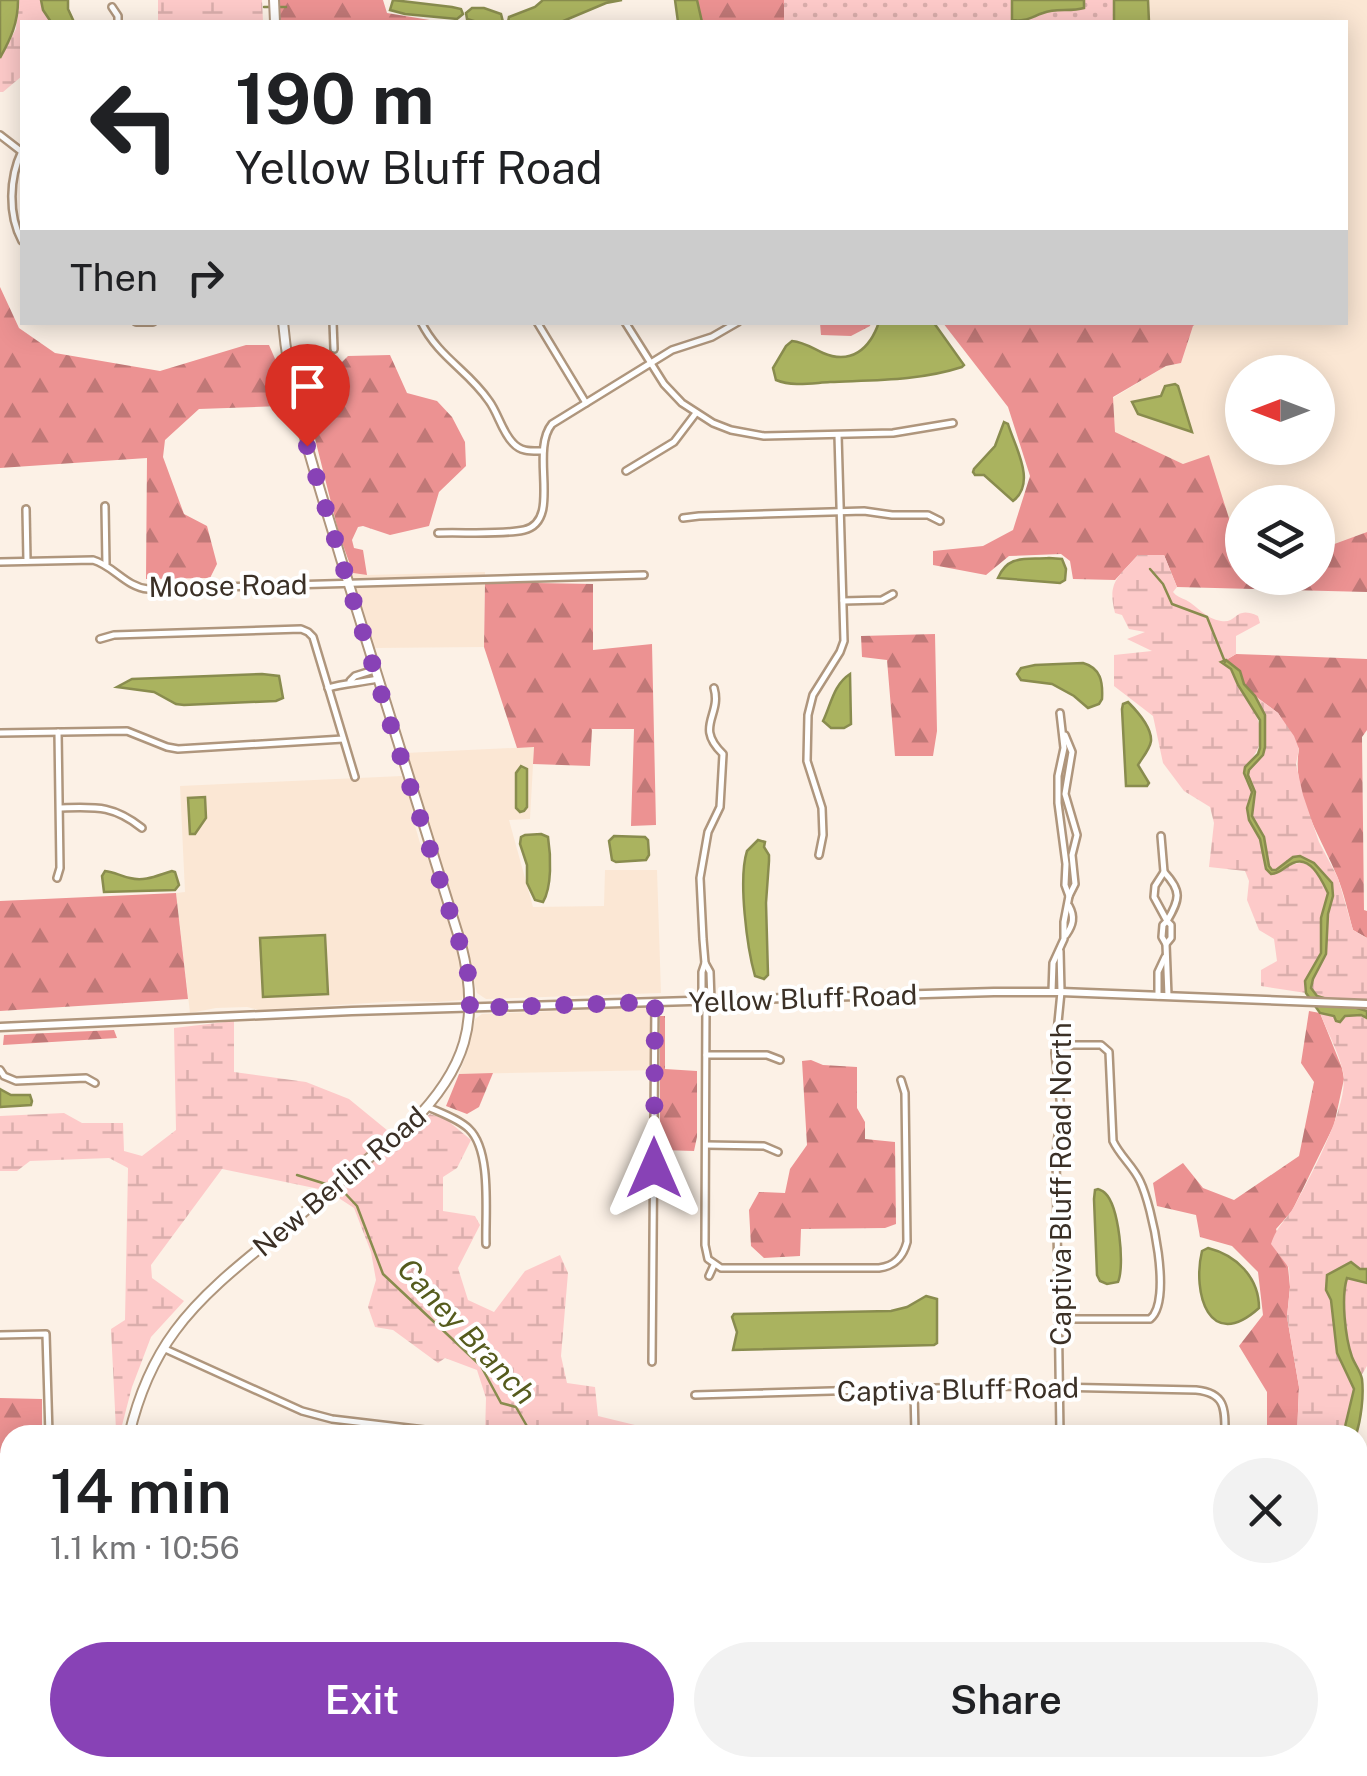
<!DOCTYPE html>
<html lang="en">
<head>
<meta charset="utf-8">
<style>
	body { margin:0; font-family:"Public Sans",sans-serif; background:#f2f2f2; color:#202124; height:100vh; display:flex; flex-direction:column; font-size:38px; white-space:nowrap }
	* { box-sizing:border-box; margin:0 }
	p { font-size:32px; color:#757577 }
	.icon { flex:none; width:55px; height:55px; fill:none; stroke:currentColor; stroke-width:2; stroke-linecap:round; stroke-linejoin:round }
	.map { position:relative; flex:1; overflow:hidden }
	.details { position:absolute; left:0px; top:1425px; width:1368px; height:352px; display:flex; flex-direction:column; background:#fff; border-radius:30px 30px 0 0; box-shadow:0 5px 25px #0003 }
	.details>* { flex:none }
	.hud { position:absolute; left:20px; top:20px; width:1328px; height:305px; border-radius:0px; box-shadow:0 5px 25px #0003; background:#fff; color:#202124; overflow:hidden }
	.needle { width:65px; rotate:270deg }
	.fabs { position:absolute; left:1225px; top:355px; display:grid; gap:20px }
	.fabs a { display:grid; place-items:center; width:110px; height:110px; border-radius:50%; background:#fff; box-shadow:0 5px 25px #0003; font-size:50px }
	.pin { position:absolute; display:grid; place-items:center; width:85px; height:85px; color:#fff; margin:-102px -42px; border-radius:50% 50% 50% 0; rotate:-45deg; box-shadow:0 0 10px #0007 }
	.pin .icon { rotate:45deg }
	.me { position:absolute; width:110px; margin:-55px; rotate:0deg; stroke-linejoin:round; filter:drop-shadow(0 0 8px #0008) }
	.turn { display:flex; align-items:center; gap:35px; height:210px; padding:0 50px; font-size:45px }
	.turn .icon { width:130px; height:130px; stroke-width:2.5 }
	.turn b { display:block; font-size:70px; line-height:85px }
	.then { display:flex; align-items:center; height:95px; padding:0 50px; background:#0003; gap:20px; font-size:38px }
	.round { display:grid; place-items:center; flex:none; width:105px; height:105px; border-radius:52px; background:#f2f2f2 }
	.summary { display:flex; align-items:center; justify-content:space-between; height:170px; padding:0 50px }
	h1 { font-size:60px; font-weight:600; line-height:75px }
	.primary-button { display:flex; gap:20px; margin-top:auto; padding:20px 50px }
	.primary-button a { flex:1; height:115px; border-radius:60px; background:#8842b6; color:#fff; font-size:40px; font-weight:600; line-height:115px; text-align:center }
	.primary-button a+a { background:#f2f2f2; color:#202124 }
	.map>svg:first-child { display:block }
	.built { fill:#fbe7d4; fill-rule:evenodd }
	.grass { fill:url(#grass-dots) }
	.forest { fill:url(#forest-firs) }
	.wetland { fill:url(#wetland-marsh) }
	.water { fill:#aab35f; stroke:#898c4e; stroke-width:2.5 }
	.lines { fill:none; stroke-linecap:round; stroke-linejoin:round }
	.stream { stroke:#898c4e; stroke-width:2.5 }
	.minor-casing { stroke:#af967d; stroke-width:10 }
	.tertiary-casing { stroke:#af967d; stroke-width:11 }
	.secondary-casing { stroke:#af967d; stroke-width:12 }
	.minor { stroke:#fff; stroke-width:5 }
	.tertiary { stroke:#fff; stroke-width:6 }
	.secondary { stroke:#fff; stroke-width:8 }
	.route { stroke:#8842b6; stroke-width:18; stroke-dasharray:0 32.4 }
	.labels { text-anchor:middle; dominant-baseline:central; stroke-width:8; stroke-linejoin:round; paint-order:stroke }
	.street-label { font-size:28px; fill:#3b3026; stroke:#fff }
	.water-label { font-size:30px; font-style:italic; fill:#555b1d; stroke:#fff }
</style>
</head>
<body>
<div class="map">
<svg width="1367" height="1776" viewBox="0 0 1367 1776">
	<defs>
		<pattern id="grass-dots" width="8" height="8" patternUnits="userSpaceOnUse" patternTransform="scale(2.5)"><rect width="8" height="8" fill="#fdcac9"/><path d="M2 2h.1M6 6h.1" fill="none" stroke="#daaeac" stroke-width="1.8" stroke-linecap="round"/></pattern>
		<pattern id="forest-firs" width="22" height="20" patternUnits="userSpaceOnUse" patternTransform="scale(2.5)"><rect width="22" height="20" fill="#ec9292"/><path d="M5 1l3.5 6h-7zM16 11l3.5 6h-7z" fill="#c07877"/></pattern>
		<pattern id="wetland-marsh" width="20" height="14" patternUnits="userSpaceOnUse" patternTransform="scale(2.5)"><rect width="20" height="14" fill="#fdcac9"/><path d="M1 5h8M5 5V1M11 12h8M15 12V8" fill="none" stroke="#daaeac"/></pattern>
	</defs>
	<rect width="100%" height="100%" fill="#fcf1e6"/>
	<g class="built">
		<path d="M1148 0H1367V532L1318 550V502H1242V555L1183 464 1115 433 1113 398 1166 366 1181 363 1193 326 1197 323 1345 322V22H1149ZM1242 372H1318V448H1242Z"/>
		<polygon points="485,572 484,647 373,648 351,576 353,573 367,575"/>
		<polygon points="534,747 530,819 509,820 533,907 604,906 605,870 657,870 661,993 486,999 477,993 458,922 405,753"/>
		<polygon points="402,776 412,806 413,819 420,843 432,868 461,965 465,987 462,1000 438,1002 400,1001 259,1010 247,1007 216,1008 190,1013 176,893 185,892 180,786"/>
		<polygon points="659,1007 660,1070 459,1074 466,1055 475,1019 482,1014"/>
	</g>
	<rect class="grass" x="784" y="0" width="330" height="22"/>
	<g class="forest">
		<polygon points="279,0 383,0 387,13 442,22 280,22"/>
		<polygon points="697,0 784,0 784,22 702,22"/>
		<polygon points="0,287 19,328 55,353 160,371 246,345 269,345 279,368 281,406 199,409 165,440 163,457 184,514 207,526 217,564 210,578 146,579 147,458 0,468"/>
		<polygon points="820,323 820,322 871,323 870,326 851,336 821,335"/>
		<polygon points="943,323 1197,323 1193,326 1181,363 1166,366 1113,397 1115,432 1183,464 1209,455 1240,553 1242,555 1242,578 1318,578 1318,550 1367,532 1367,592 1177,587 1164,555 1138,555 1115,580 1073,579 1070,561 1061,554 1009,556 986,575 933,565 933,551 983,546 1013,530 1030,476 1008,407"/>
		<polygon points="390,355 407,393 437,401 452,417 465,442 466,466 439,492 429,526 390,535 363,526 358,527 352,540 354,548 363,550 367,575 353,573 339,534 307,407 332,407 343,390 342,362 348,356"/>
		<polygon points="485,582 593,584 593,650 652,644 656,825 631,826 634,729 592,729 590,766 533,764 534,747 517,748 484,647"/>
		<polygon points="935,634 937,731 933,756 895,756 887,660 862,657 861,636"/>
		<path d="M1236 654 1367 659V730L1362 737 1364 910 1367 911V938L1353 930C1348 912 1344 893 1337 876 1321 837 1291 794 1299 749L1278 713 1255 696 1244 684 1240 671 1226 660Z"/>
		<polygon points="176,893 188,999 0,1011 0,901"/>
		<polygon points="1309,1011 1320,1013 1342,1068 1344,1079 1334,1125 1292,1211 1276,1229 1288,1267 1290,1287 1287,1317 1299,1387 1297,1435 1267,1435 1267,1392 1239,1346 1263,1315 1258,1272 1232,1246 1200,1237 1196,1215 1157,1206 1153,1183 1183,1163 1203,1188 1234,1200 1299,1156 1314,1082 1301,1063"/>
		<polygon points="660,1016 665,1016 665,1069 697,1071 697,1137 694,1151 660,1150"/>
		<polygon points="114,1030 117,1038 3,1045 4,1035"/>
		<polygon points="811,1060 823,1065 857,1067 857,1108 865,1122 865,1139 895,1142 896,1224 885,1228 801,1229 800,1256 764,1258 751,1246 749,1210 759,1192 785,1193 790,1169 807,1145 802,1061"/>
		<polygon points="493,1073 479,1107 467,1114 446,1106 459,1074"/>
		<polygon points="0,1398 42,1399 42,1435 10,1435 10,1522 5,1523 2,1453 0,1453"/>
		<polygon points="855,1768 910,1768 911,1776 855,1776"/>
		<polygon points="300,1771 300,1776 183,1776 183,1772"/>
	</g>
	<g class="wetland">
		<polygon points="18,0 41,0 43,10 51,22 22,22 22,76 3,92 0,92 0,58 16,29"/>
		<polygon points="158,0 262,0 263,22 158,22"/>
		<path d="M1138 555H1164L1177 587 1173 592C1176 596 1181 598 1186 600 1197 606 1206 619 1221 621 1238 624 1234 605 1258 616L1260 623 1236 636V654L1226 660C1231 669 1235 680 1240 689 1259 718 1273 737 1245 767V779L1252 792 1249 800V820L1260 839 1265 869 1271 874C1306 856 1310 858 1328 894 1320 916 1325 929 1321 949 1318 965 1305 976 1306 993L1261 986V970L1277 961 1274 939 1259 930 1247 900 1249 881 1245 871 1209 867 1214 823 1210 807 1184 791 1163 763 1153 716 1114 686V655L1152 651 1127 639 1145 632 1129 629 1122 615 1115 613C1107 582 1118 577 1138 555Z"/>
		<path d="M1255 696 1278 713 1294 736 1299 749 1296 764 1303 795 1319 842 1338 878 1353 930 1367 938V1011L1317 996 1311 988C1313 976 1321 968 1324 956 1330 937 1325 916 1333 896L1314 863 1293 857 1276 870H1272L1269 866 1264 837 1252 816 1255 792 1248 775 1249 770 1263 755 1265 715Z"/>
		<path d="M1320 1013C1335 1016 1353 1012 1367 1018V1269L1327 1275 1326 1290 1331 1300 1337 1353 1354 1389 1343 1435H1297L1299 1387 1287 1317 1290 1287 1289 1268 1271 1244C1278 1224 1286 1221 1295 1205 1311 1175 1350 1104 1343 1072 1339 1052 1327 1032 1320 1013Z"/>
		<polygon points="234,1021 234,1072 306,1082 349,1099 393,1135 324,1190 222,1169 151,1265 152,1278 184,1301 151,1337 132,1387 120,1433 116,1430 111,1329 125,1320 128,1168 109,1158 30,1161 17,1171 0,1171 0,1116 64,1113 82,1123 123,1123 124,1151 142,1156 176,1130 174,1028"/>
		<polygon points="430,1114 447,1120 471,1140 457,1168 443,1177 443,1211 475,1216 480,1225 458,1268 468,1300 494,1312 525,1271 560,1255 568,1273 561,1356 567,1383 595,1387 598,1416 676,1435 485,1435 486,1398 477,1370 445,1358 438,1363 393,1330 375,1327 368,1307 376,1280 371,1252 354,1208 331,1193"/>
		<path d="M1347 1278 1367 1283V1366L1361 1376C1359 1370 1356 1366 1354 1361 1344 1341 1341 1298 1347 1278Z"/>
		<path d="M1358 1428C1363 1464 1367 1523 1358 1555V1435H1356Z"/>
		<polygon points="401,1768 546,1768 545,1776 406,1776"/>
	</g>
	<g class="water">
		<path d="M0 0H18C18 23 11 38 0 58Z"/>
		<polygon points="41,0 68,0 68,9 74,22 51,22 43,10"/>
		<polygon points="393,0 452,7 461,9 463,14 457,19 405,14 390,10"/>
		<polygon points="543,0 622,0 606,3 561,22 508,22 509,17 535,7"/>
		<polygon points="675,0 697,0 702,22 678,22"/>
		<path d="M1012 0H1084V8C1071 12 1056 8 1043 13 1031 17 1026 22 1012 20Z"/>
		<polygon points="1114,0 1148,0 1149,22 1114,22"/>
		<polygon points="472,8 484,8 501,14 503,22 477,22 467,19 466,13"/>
		<path d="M879 322 934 323 964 365 962 367C919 381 874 380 830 382 812 383 793 387 776 380L773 368 786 346 792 341C804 342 812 348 823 353 851 365 870 349 879 322Z"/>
		<polygon points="1175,384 1178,386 1192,432 1138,414 1132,402 1161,396 1165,386"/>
		<path d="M1004 422 1008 424C1015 447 1037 483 1013 501L984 475H975L973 472 974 469 995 446Z"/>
		<path d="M1049 558 1062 559 1066 569 1065 580 1060 583 998 578C1008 554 1026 560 1049 558Z"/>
		<path d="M1226 660 1240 671 1244 684 1255 696 1265 715V747L1263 755 1249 770 1248 775 1255 792 1252 816 1264 837 1269 866 1272 870H1276L1293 857 1300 856 1314 863 1332 883 1333 896 1328 914 1326 954 1313 979 1311 988 1317 996 1367 1011V1018L1361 1015 1345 1016 1340 1022 1336 1021 1334 1016 1320 1013 1306 993 1305 981 1321 953V918L1328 893C1322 881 1311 855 1293 863 1283 867 1282 873 1271 874L1266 869 1260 839 1249 820 1247 808 1252 792 1244 773 1245 767 1258 754 1260 748V720L1238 685 1231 669 1221 662Z"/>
		<path d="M1083 663C1101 668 1103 682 1102 699L1099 704 1088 708 1074 696 1052 684 1021 680 1017 674 1021 668 1035 665Z"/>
		<polygon points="262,674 279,676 283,698 276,701 184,705 176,704 154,692 117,687 132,679"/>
		<path d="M850 674 851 724 844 728H831L823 721C831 705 833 685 850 674Z"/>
		<path d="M1128 702C1137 711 1152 727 1151 741 1150 749 1142 758 1138 765L1149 783 1147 786H1126L1122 709 1123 704Z"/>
		<polygon points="521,766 527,769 527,807 524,811 520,812 516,808 516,773"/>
		<polygon points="205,797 206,818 195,834 190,834 188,798"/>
		<path d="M541 834 548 837C551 856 552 887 543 902L535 900 527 883V865L520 844 521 837 525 835Z"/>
		<polygon points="614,836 645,837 648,840 649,855 646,860 616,862 612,860 609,841"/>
		<path d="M758 840 765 842 764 847 769 855V861L766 903 768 975 764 979 755 976C747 948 738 879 747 851Z"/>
		<path d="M105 871C115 872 120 876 130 878 145 882 158 875 172 871L175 872 179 885 175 890 104 892 102 876Z"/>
		<polygon points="325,935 328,994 263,997 260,938"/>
		<polygon points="0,1089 11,1095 30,1095 32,1101 31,1105 0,1107"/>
		<path d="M1098 1189C1100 1190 1103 1191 1105 1193 1119 1206 1125 1266 1118 1282L1107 1284 1100 1281 1097 1275 1094 1199 1095 1190Z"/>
		<path d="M1208 1248C1236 1255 1259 1277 1259 1308 1209 1353 1192 1293 1202 1251Z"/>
		<path d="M1351 1262 1360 1269H1367V1283L1347 1278C1341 1297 1345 1337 1352 1357 1355 1365 1360 1370 1362 1379 1364 1396 1361 1419 1356 1435H1343L1354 1389 1337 1353 1331 1300 1326 1290 1327 1275Z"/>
		<polygon points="926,1296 937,1299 937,1343 934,1345 733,1350 737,1332 732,1317 734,1314 891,1311 907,1307"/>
		<polygon points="312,1768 389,1768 396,1776 310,1776"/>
		<polygon points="578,1768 656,1768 654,1771 636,1771 628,1776 577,1776"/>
	</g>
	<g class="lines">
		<g class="stream">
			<polyline points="264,7 286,7"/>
			<polyline points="1150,569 1163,584 1172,604 1207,617 1225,662"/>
			<polyline points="297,1175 329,1185"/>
			<polyline points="336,1188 341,1189 357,1206 383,1274 481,1366 501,1403 516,1407 532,1435"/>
		</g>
		<defs>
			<g id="minor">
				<polyline points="112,7 118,16 118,22"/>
				<polyline points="0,135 22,152"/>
				<path d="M22 151C9 178 8 215 22 241"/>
				<polyline points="136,322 153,322"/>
				<polyline points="333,322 334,349"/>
				<path d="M421 322C439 358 468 370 489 401 498 413 502 432 513 443 521 452 531 451 543 451"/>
				<polyline points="537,322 586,403"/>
				<polyline points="625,322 664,384 682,403 713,423 731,430 764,436 893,433 953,423"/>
				<polyline points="626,471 674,442 696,413"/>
				<polyline points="105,506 106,564"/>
				<polyline points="26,509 27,561"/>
				<polyline points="683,518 699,516 864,511 892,515 928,515 940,521"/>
				<path d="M438 533C463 532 501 535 524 530 563 521 529 452 552 424L672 350 712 337 738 322"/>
				<path d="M0 562 93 560C114 566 126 587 148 589L644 575"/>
				<polyline points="843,601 882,600 893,594"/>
				<polyline points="100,639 114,635 301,629 308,632 313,637 355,777"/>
				<polyline points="350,681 355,676 374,670"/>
				<path d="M328 688C345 683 360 683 377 679"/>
				<polyline points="0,733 127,731 167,747 178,749 343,739"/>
				<polyline points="1065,735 1072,752 1065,794 1077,835 1072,855 1075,884 1069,896"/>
				<path d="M61 808C96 807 113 805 142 828"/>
				<polyline points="1161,836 1164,872 1155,886 1154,897 1167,921 1163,925 1162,937 1166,944"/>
				<polyline points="819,855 823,835 822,808 807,761 808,715 813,695 840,652 844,641 838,435"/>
				<path d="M1164 872C1182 891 1180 899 1167 921L1171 925V938L1166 944 1168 996"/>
				<polyline points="57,878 60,868 58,732"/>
				<path d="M1066 935C1073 925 1075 917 1069 906"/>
				<polyline points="1060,951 1061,992 1055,1053 1061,1109 1056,1153 1060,1435"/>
				<polyline points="1052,992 1053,963 1064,939 1064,922 1069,896 1065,885 1066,864 1058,803 1058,776 1064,748 1060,713"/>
				<polyline points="1158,996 1158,972 1165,957"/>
				<polyline points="702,1000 702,972 705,963"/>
				<path d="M706 1001 705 1245 708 1259 721 1268H879C895 1266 903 1257 907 1242L905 1093 901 1080"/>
				<path d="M711 1001 710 972 705 963 703 939 700 878 708 832 720 807 723 754C694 726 722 716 714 688"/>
				<path d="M1057 1045H1101L1109 1052 1113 1141C1120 1156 1133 1166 1140 1181 1152 1206 1173 1301 1150 1319H1061"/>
				<polyline points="706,1055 767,1055 780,1060"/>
				<polyline points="0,1070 4,1076 16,1081 86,1078 95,1083"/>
				<path d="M428 1107C441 1113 459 1119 469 1129 492 1151 485 1214 486 1244"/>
				<polyline points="706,1145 764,1146 778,1152"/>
				<polyline points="709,1276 714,1265"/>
				<polyline points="0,1335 46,1334 49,1435"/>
				<polyline points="163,1348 302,1411 332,1419 433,1431"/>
				<polyline points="652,1362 655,1002"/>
				<polyline points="914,1389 915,1435"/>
				<path d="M695 1395 1004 1386 1196 1390C1226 1393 1225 1409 1225 1435"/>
				<polyline points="0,1532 10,1532"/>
				<polyline points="1358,1628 1367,1627"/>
				<polyline points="0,1746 10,1746"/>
			</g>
			<polyline id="tertiary" points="0,1027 352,1011 994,992 1061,992 1367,1004"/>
			<g id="secondary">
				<polyline points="274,0 275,22"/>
				<path d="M129 1435C138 1397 152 1362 175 1331 204 1291 248 1258 286 1227 327 1193 368 1158 410 1125 466 1069 481 1021 461 944 422 816 380 688 341 559 318 481 290 403 283 322"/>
				<polyline points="127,1768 127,1776"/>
			</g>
		</defs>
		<use href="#minor" class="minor-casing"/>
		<use href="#tertiary" class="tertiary-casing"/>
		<use href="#secondary" class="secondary-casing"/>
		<use href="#minor" class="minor"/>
		<use href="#tertiary" class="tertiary"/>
		<use href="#secondary" class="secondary"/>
	</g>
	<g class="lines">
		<polyline class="route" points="307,446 391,726 460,944 469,977 470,1008 655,1002 654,1168"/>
	</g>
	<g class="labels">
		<g class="street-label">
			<text transform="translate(228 585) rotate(-1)">Moose Road</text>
			<text transform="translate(803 998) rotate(-2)">Yellow Bluff Road</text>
			<text transform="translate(339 1181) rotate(-40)">New Berlin Road</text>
			<text transform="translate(1060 1184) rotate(-90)">Captiva Bluff Road North</text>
			<text transform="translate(958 1389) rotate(-1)">Captiva Bluff Road</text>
		</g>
		<g class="water-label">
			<text transform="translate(467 1331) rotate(47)">Caney Branch</text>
		</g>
	</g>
</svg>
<div class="fabs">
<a><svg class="needle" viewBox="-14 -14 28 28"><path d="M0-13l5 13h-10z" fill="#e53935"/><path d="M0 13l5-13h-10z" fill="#757577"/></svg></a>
<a><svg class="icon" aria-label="layers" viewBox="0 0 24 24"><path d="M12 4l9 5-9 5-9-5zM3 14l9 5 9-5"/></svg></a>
</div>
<div class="pin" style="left:307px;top:446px;background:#d93025"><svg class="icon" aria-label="arrive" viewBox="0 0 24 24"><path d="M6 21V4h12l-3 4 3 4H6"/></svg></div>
<svg class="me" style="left:654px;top:1168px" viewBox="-20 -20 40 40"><path d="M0-17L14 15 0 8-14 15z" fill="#8842b6" stroke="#fff" stroke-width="4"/></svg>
<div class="hud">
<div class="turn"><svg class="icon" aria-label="left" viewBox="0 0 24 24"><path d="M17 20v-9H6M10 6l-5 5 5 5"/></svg><div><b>190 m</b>Yellow Bluff Road</div></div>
<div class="then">Then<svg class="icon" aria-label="right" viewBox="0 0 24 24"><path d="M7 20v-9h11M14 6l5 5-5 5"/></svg></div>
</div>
<section class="details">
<div class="summary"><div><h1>14 min</h1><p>1.1 km · 10:56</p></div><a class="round"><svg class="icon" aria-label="close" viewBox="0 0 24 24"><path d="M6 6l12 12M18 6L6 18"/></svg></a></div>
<div class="primary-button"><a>Exit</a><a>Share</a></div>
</section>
</div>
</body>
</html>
